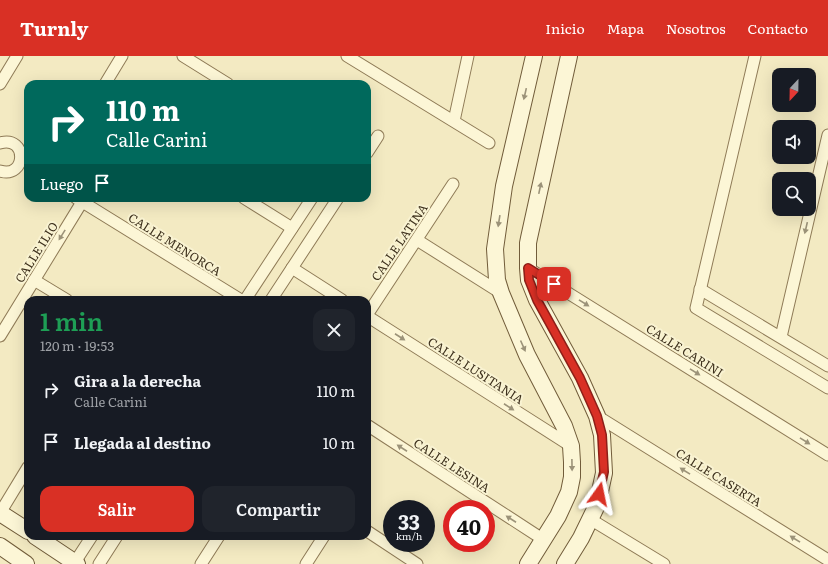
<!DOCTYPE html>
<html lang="es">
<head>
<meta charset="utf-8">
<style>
	body { margin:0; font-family:Literata,serif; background:#20242c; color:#f1f3f6; height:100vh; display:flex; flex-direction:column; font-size:15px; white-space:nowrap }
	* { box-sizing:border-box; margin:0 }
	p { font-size:13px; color:#9ea1a6 }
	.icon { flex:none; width:22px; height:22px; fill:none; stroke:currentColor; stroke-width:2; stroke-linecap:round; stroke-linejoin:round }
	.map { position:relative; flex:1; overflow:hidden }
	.panel { position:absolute; left:24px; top:240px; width:347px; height:244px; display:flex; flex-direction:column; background:#171b24; border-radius:12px; box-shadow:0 4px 16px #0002 }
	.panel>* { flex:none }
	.top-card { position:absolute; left:24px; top:24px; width:347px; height:122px; border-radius:12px; box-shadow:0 4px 16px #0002; background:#00695c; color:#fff; overflow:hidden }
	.needle { width:26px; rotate:202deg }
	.controls { position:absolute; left:772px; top:12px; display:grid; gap:8px }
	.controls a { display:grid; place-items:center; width:44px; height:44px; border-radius:8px; background:#171b24; box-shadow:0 4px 16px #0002; font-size:20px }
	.speed { position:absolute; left:383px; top:444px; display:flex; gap:8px; font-size:20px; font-weight:700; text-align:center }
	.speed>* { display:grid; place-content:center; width:52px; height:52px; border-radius:50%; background:#171b24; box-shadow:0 4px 16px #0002; line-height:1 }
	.speed small { font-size:10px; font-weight:400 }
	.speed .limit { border:6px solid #d22; background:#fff; color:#111 }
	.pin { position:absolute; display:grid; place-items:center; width:34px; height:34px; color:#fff; margin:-17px; border-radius:8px; box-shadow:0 2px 6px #0006 }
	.me { position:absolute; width:44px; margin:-22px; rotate:12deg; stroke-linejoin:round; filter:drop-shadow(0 0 3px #0008) }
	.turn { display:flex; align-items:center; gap:14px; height:84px; padding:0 16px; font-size:18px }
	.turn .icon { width:52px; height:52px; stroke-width:2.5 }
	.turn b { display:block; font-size:28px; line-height:34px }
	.then { display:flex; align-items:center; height:38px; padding:0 16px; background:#0003; gap:8px; font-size:15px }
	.round { display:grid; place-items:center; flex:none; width:42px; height:42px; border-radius:12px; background:#20242c }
	.head { display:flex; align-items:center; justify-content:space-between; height:68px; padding:0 16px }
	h1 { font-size:24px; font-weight:600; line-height:30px; color:#1e9e55 }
	.action { display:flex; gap:8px; margin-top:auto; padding:8px 16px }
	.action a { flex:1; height:46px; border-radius:12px; background:#d93025; color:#fff; font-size:16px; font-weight:600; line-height:46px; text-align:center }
	.action a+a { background:#20242c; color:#f1f3f6 }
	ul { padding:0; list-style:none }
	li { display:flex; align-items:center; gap:12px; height:52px; padding:0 16px }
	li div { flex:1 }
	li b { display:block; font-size:15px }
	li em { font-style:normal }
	header { display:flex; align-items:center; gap:24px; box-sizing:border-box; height:56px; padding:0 20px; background:#d93025; color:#fff }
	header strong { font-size:19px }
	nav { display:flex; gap:22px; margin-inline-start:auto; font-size:14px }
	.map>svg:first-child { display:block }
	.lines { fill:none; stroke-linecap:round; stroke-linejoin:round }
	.street-casing { stroke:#8f7b57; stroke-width:13 }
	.secondary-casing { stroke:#715c3a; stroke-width:18 }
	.street { stroke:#fcf6d6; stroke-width:11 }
	.secondary { stroke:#fcf6d6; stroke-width:16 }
	.oneway { fill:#9c9379 }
	.route-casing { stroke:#8d1f18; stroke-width:10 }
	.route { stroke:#d93025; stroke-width:7 }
	.labels { text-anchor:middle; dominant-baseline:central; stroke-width:4; stroke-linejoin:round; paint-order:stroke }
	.street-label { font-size:12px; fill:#3d301c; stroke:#f9f3d2 }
</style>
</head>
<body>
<header>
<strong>Turnly</strong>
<nav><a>Inicio</a><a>Mapa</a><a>Nosotros</a><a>Contacto</a></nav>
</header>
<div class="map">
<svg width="828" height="508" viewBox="0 0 828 508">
	<rect width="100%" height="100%" fill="#f3eac2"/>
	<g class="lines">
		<defs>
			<g id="street">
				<polyline points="183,0 228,28"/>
				<polyline points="347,0 489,87"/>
				<polyline points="755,0 696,252 828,332"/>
				<polyline points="0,28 17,0"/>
				<polyline points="105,28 122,0"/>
				<polyline points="454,65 468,0"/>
				<path d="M0 87C28 79 27 123 0 115"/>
				<polyline points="367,97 378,80"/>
				<polyline points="76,142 241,244"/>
				<polyline points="244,142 292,172"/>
				<polyline points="417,184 501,237"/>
				<polyline points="292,212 342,244"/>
				<polyline points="528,212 828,399"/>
				<polyline points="34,224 67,244"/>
				<polyline points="700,233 828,310"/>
				<polyline points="245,244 312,142"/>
				<polyline points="271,244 338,142"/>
				<polyline points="367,259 453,128"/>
				<polyline points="367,260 571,390"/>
				<polyline points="0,280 82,146"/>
				<polyline points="781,281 828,79"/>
				<polyline points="597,360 828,504"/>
				<polyline points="367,369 544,484"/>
				<polyline points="0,457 28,411"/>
				<polyline points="590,463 664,508"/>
				<polyline points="367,475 417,508"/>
				<polyline points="75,506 92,480"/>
				<polyline points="99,508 117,480"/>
				<polyline points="201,508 219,480"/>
				<polyline points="306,508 324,480"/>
			</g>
			<g id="secondary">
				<polyline points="0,457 28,475"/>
				<polyline points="35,480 77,508"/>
				<polyline points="0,490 26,508"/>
				<polyline points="528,508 558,460 569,436 572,421 572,406 571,390 564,370 527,299 501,237 497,224 495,193 504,130 534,0"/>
				<polyline points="565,508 581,482 597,449 604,417 602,379 597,360 580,322 537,244 529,224 528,212 528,187 529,182 569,0"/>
			</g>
		</defs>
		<use href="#street" class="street-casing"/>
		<use href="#secondary" class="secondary-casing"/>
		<use href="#street" class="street"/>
		<use href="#secondary" class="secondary"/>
	</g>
	<defs><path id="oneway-solid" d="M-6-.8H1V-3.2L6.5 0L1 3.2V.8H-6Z"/></defs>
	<g class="oneway">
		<use href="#oneway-solid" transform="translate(525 38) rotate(103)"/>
		<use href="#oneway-solid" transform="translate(540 132) rotate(-78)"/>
		<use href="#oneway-solid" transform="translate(499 165) rotate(99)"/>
		<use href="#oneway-solid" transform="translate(806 172) rotate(103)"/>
		<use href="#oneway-solid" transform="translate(62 179) rotate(122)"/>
		<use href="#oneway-solid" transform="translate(584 247) rotate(32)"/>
		<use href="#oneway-solid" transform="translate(400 281) rotate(33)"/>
		<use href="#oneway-solid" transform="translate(523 290) rotate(66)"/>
		<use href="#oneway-solid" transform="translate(695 316) rotate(32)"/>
		<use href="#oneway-solid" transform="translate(509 351) rotate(33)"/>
		<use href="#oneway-solid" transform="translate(805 385) rotate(32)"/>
		<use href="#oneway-solid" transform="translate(402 392) rotate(-147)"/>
		<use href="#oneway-solid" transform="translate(572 409) rotate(89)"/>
		<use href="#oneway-solid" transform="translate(685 415) rotate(-148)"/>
		<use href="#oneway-solid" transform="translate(511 463) rotate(-147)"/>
		<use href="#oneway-solid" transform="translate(795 483) rotate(-148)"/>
	</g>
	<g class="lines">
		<defs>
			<polyline id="route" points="554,228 528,212 529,224 537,244 580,322 597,360 602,379 604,416 599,438"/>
		</defs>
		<use href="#route" class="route-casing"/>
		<use href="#route" class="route"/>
	</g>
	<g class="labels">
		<g class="street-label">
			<text transform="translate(399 186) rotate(-56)">CALLE LATINA</text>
			<text transform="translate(175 188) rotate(32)">CALLE MENORCA</text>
			<text transform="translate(36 196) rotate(-58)">CALLE ILIO</text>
			<text transform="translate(685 294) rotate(32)">CALLE CARINI</text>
			<text transform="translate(476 314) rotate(33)">CALLE LUSITANIA</text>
			<text transform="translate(452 409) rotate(33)">CALLE LESINA</text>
			<text transform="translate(719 421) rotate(32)">CALLE CASERTA</text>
		</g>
	</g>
</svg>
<div class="controls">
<a><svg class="needle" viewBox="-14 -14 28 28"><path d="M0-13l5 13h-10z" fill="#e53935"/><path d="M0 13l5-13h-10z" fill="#9ea1a6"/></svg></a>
<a><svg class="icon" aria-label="sound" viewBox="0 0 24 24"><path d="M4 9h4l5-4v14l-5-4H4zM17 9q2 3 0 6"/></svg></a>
<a><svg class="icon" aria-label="search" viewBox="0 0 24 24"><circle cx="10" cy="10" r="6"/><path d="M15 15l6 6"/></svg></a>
</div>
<div class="speed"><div>33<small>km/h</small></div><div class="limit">40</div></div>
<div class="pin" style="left:554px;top:228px;background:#d93025"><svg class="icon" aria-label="arrive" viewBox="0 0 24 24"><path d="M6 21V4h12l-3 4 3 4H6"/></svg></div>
<svg class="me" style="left:599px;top:438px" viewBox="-20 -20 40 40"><path d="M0-17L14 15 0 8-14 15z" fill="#d93025" stroke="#fff" stroke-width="4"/></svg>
<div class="top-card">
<div class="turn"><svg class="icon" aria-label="right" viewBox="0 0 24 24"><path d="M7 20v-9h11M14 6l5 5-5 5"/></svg><div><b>110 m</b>Calle Carini</div></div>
<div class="then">Luego<svg class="icon" aria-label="arrive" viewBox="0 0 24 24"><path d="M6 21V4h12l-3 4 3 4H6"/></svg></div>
</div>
<section class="panel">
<div class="head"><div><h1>1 min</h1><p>120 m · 19:53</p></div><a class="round"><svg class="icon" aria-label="close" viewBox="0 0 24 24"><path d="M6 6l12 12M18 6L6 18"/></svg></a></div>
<ul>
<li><svg class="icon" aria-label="right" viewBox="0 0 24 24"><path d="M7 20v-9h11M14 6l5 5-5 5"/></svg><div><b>Gira a la derecha</b><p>Calle Carini</p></div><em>110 m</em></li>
<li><svg class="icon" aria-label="arrive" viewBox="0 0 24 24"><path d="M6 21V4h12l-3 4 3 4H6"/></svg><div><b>Llegada al destino</b></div><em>10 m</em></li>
</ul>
<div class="action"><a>Salir</a><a>Compartir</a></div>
</section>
</div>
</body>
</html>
